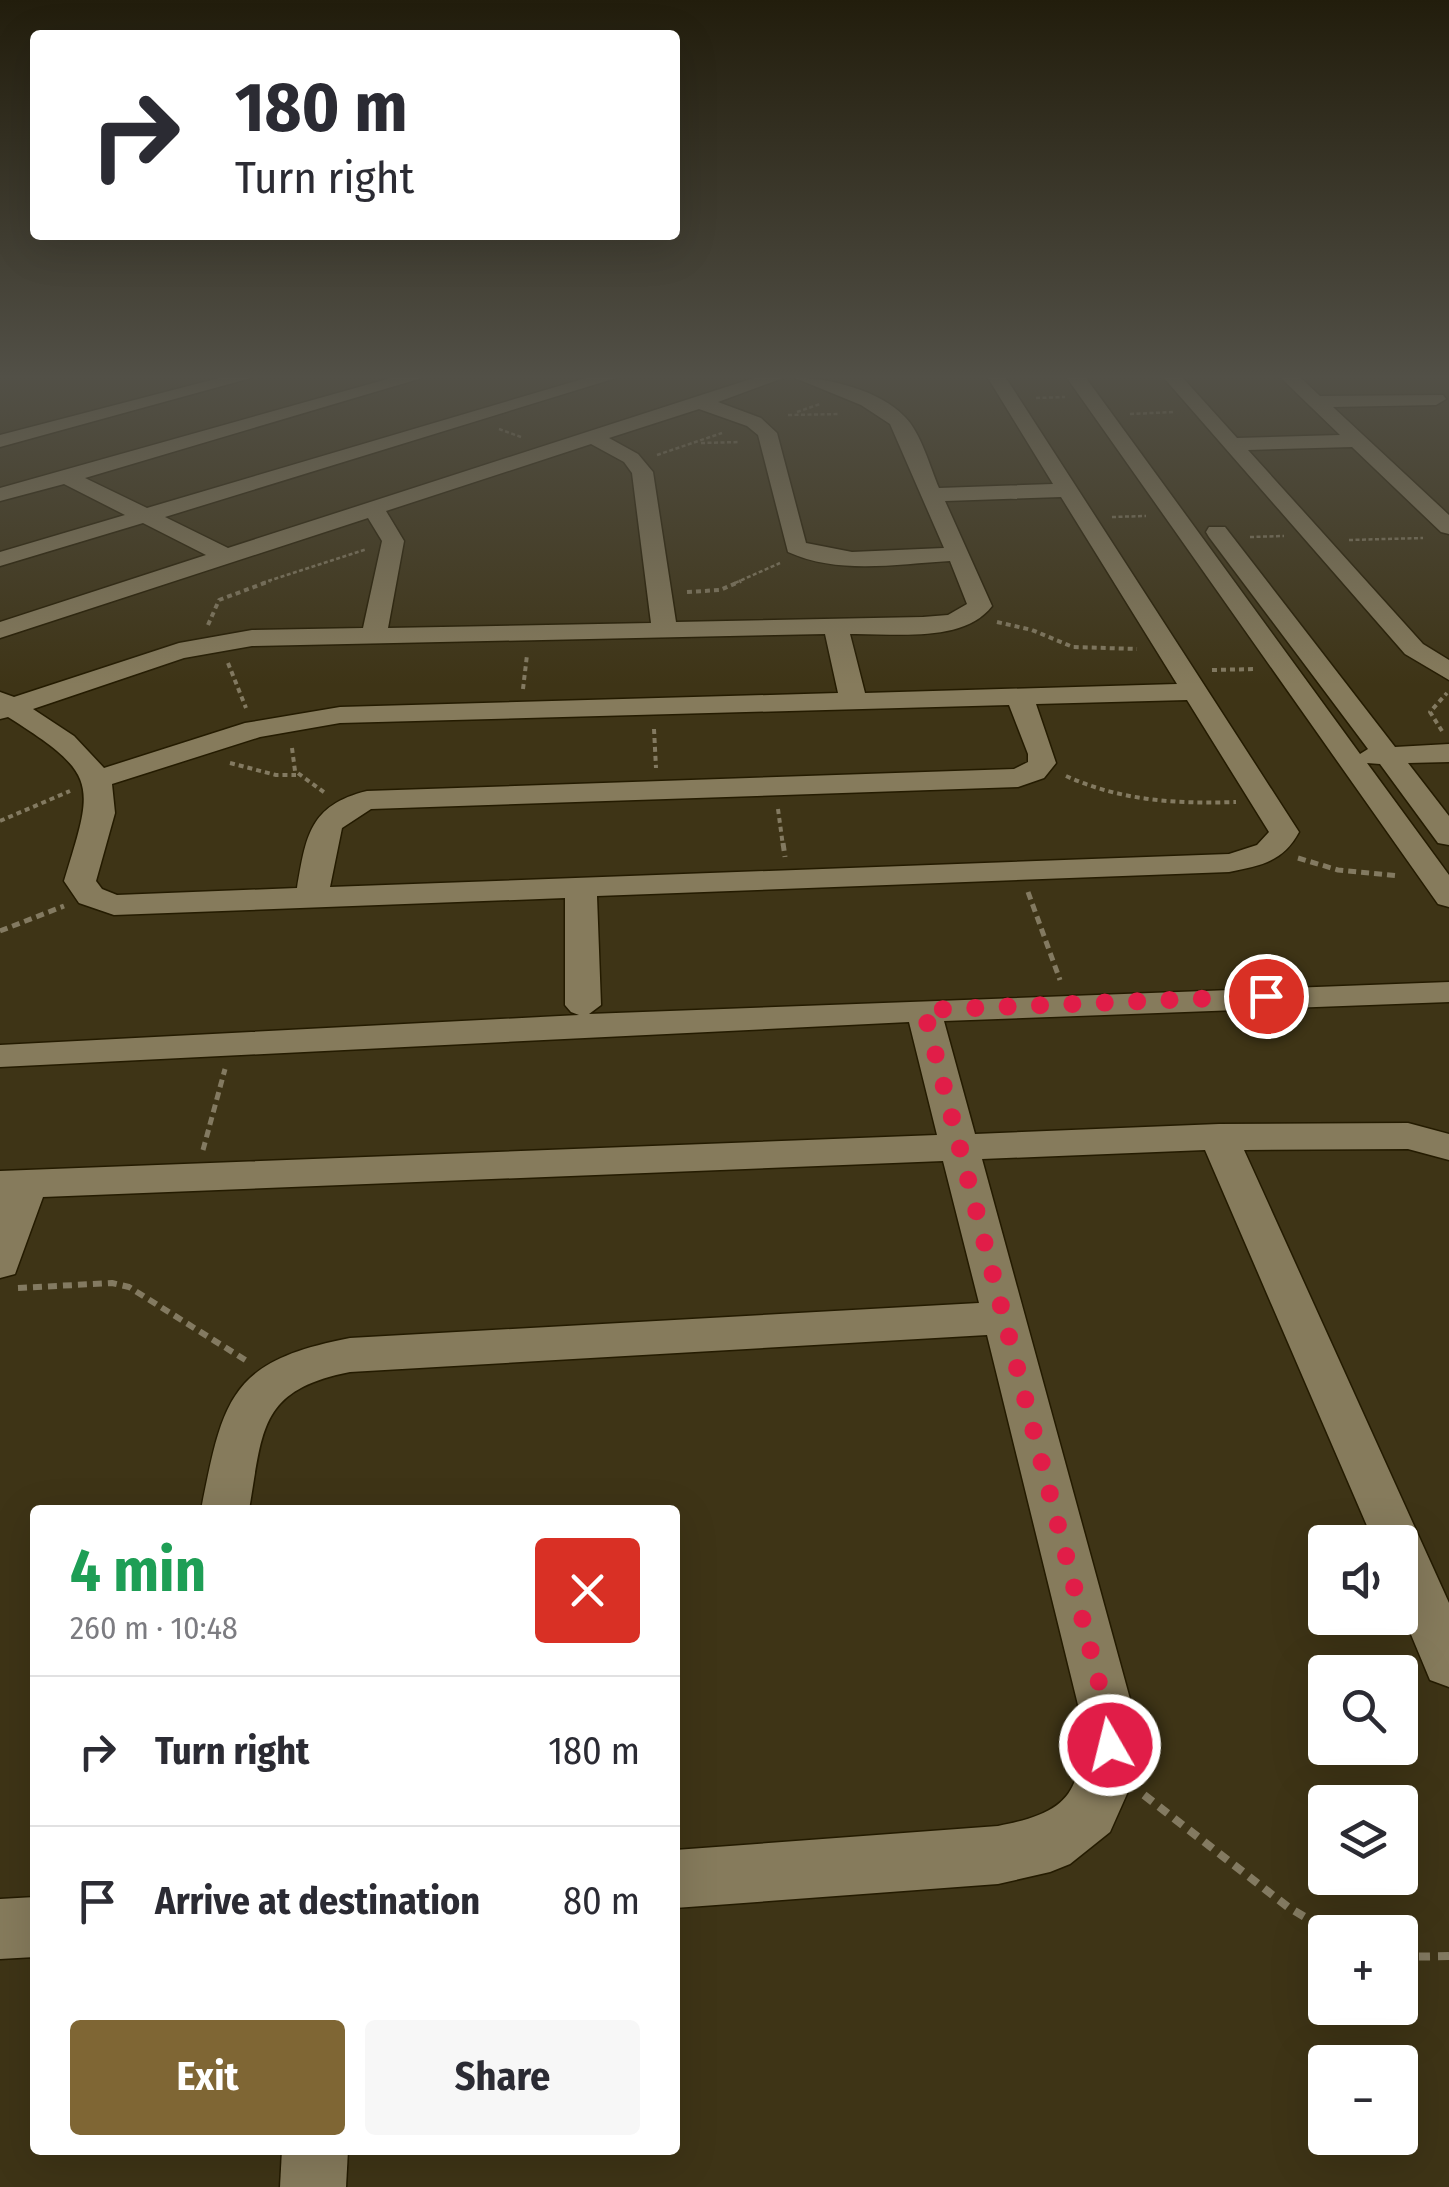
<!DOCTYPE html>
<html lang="en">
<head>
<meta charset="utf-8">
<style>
	body { margin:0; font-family:"Fira Sans Condensed",sans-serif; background:#f7f7f7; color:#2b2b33; height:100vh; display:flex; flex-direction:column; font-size:38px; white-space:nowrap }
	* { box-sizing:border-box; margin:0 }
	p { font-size:32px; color:#7c7c81 }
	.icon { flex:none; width:55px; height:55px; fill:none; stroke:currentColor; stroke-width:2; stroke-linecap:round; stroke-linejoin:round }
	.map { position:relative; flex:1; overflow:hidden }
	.side { position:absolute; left:30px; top:1505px; width:650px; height:650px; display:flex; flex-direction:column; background:#fff; border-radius:10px; box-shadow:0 10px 40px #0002 }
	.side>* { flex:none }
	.guide { position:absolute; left:30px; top:30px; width:650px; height:210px; border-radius:10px; box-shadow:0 10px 40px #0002; background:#fff; color:#2b2b33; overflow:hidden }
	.buttons { position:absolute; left:1308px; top:1525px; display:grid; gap:20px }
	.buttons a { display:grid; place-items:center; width:110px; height:110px; border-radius:10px; background:#fff; box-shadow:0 10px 40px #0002; font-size:50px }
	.pin { position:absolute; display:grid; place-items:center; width:85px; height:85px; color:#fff; margin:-42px; border:5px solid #fff; border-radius:50%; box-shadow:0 2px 10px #0007 }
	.me { position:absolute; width:110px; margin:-55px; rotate:352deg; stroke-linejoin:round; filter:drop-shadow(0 0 8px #0008) }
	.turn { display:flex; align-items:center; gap:35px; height:210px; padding:0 40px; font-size:45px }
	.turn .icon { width:130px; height:130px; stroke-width:2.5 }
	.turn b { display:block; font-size:70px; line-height:85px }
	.round { display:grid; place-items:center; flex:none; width:105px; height:105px; border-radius:10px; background:#f7f7f7 }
	.summary { display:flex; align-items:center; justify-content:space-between; height:170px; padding:0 40px }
	h1 { font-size:60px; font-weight:700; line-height:75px; color:#1e9e55 }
	.cta { display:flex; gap:20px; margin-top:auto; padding:20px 40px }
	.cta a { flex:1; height:115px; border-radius:10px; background:#7f6634; color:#fff; font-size:40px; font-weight:700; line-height:115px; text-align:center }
	.cta a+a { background:#f7f7f7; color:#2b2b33 }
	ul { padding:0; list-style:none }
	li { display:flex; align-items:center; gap:30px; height:150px; padding:0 40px; border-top:2px solid #e1e1e2 }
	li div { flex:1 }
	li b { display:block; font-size:38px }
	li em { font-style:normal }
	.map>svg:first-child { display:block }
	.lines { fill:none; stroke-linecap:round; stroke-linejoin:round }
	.minor-casing { stroke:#241b00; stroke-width:3 }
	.path-far4 { stroke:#837a61; stroke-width:2.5; stroke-dasharray:4 2.5; stroke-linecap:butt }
	.path-far3 { stroke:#837a61; stroke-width:4; stroke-dasharray:5 4; stroke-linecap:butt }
	.path-far2 { stroke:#837a61; stroke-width:5; stroke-dasharray:8 5; stroke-linecap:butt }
	.path-far1 { stroke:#837a61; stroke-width:6; stroke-dasharray:9 6; stroke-linecap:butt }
	.path { stroke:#837a61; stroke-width:8; stroke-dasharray:11 8; stroke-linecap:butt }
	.minor { fill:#867b5c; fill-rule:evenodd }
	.route { stroke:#e11d48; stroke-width:18; stroke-dasharray:0 32.4 }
</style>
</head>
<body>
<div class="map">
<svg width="1449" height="2187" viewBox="0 0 1449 2187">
	<rect width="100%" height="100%" fill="#3e3416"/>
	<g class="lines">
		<defs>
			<g id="minor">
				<polygon points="219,378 251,378 0,447 0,435"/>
				<path d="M391 378H422L85 478 147 508 586 378H616L165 517 228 548 754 378H783L718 402 761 418 777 433 806 543 852 552 944 548 890 424 861 405 795 378C830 378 879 390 905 417 921 433 930 467 939 488L1053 484 988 378H1006L1299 832C1283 862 1260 866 1229 872L597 896 601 1005 589 1014 1449 982V1002L944 1021 975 1134 1219 1124 1408 1123 1449 1134V1160L1408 1149 1244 1150 1449 1603V1687L1430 1680 1400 1608V1542H1374L1205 1150 982 1159 1136 1721 1138 1769 1110 1832 1070 1864 1050 1872 998 1884 675 1908V1850L998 1826C1070 1812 1082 1793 1082 1721L987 1335 350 1372C259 1390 263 1429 249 1510H201C223 1398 230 1361 350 1338L979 1303 943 1161 43 1197 15 1274 0 1278V1171L937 1135 909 1022 0 1067V1045L579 1015 571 1012 565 1005V898L114 915 79 903 64 881C94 783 100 775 8 717L0 719V692L14 697 179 643 252 630 363 628 382 541 368 518 0 638V622L206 555 143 523 0 566V552L125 515 64 484 0 501V488ZM699 409 747 426 758 435 788 552C839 575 896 564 950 561L967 604 948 615 923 617 676 622 653 472 638 454 609 438ZM591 444 624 462 632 473 651 623 388 628 404 541 386 511ZM1061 497 1177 684 865 693 850 634C893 633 963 644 992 606L945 501ZM825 634 838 693 340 707 245 723 104 768 74 736 33 709 184 658 252 646ZM1187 700 1269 832 1257 845 1229 854 330 887 342 828 371 809 1018 787 1044 778 1056 763 1036 704ZM1009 705 1028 754V762L1014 769 367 791C309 805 306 837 297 888L117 895 102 889 96 881 115 813 112 784 260 737 340 723Z"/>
				<polygon points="1067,378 1086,378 1360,754 1368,749 1209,537 1206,532 1209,527 1225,527 1395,747 1449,744 1449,762 1408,763 1449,816 1449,845 1438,843 1380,764 1367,763 1449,875 1449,907 1438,904"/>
				<polygon points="1164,378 1183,378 1237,438 1340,435 1281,378 1301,378 1320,396 1443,395 1446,399 1436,405 1333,407 1449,515 1449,534 1441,532 1352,447 1248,450 1423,644 1449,660 1449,680 1405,654"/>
				<polygon points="35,1897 35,1957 0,1959 0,1899"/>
				<polygon points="282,2150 348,2150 346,2187 280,2187"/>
			</g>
		</defs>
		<use href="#minor" class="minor-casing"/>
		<g class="path-far4">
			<polyline points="1036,398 1065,397"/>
			<polyline points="797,412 820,404"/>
			<polyline points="1130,414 1174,412"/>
			<polyline points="788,415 840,414"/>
			<polyline points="499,429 521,437"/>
			<polyline points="701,443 740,442"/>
			<polyline points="657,455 722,433"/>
			<polyline points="1112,517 1146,516"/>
			<polyline points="1250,537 1284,536"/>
			<polyline points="1349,540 1423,538"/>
			<polyline points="262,583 367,549"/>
			<polyline points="735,583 780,563"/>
		</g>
		<g class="path-far3">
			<polyline points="687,592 720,590 741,581"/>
			<polyline points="997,622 1032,630 1073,647 1137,649"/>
			<polyline points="208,625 219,600 270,581"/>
			<polyline points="228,663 246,708"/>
			<polyline points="1212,670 1256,669"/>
			<polyline points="523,689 527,655"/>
			<polyline points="654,729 656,768"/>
			<polyline points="1442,731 1430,712 1447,693"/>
			<polyline points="292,748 295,771 325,793"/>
			<polyline points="230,763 276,775 296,775"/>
			<path d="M1066 776C1121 801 1177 804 1236 802"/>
			<polyline points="778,809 783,846"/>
			<polyline points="0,821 70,791"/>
		</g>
		<g class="path-far2">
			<polyline points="783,843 785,857"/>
			<polyline points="1298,858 1338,870 1399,876"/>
			<polyline points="1028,892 1060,980"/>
			<polyline points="0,931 64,906"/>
			<polyline points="203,1150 225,1069"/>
		</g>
		<polyline class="path-far1" points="18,1288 112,1283 129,1287 250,1363"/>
		<g class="path">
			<polyline points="1144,1795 1288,1907 1330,1932"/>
			<polyline points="1400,1957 1449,1956"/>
		</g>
		<use href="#minor" class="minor"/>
	</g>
	<linearGradient id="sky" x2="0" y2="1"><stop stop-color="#221d0c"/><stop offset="0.55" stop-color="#525047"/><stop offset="1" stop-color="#525047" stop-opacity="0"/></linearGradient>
	<rect width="1449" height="685" fill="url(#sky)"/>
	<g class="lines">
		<polyline class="route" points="1110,1745 1109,1721 924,1010 1266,996"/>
	</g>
</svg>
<div class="buttons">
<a><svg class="icon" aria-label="sound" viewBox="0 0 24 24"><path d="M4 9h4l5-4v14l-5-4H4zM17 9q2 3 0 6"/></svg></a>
<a><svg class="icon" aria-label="search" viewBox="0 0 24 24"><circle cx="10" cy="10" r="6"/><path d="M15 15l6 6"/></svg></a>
<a><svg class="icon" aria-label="layers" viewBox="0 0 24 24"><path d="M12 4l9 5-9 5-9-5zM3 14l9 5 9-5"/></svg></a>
<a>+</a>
<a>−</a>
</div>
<div class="pin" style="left:1266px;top:996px;background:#d93025"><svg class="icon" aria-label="arrive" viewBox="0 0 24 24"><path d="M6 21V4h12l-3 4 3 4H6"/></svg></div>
<svg class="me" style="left:1110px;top:1745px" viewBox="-20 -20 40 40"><circle r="17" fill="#e11d48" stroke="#fff" stroke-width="3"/><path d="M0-11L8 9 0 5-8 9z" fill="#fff"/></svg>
<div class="guide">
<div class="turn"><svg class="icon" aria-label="right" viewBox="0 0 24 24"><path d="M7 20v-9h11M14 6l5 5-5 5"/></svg><div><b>180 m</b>Turn right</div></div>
</div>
<section class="side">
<div class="summary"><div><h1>4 min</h1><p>260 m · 10:48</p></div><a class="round" style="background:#d93025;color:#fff"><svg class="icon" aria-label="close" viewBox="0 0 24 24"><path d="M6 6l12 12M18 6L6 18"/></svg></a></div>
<ul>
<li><svg class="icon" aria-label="right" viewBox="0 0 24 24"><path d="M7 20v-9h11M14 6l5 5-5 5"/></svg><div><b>Turn right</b></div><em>180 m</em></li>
<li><svg class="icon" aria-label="arrive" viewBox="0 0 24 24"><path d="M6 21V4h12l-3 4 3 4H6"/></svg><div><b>Arrive at destination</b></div><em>80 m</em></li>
</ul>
<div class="cta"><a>Exit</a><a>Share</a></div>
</section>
</div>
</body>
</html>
